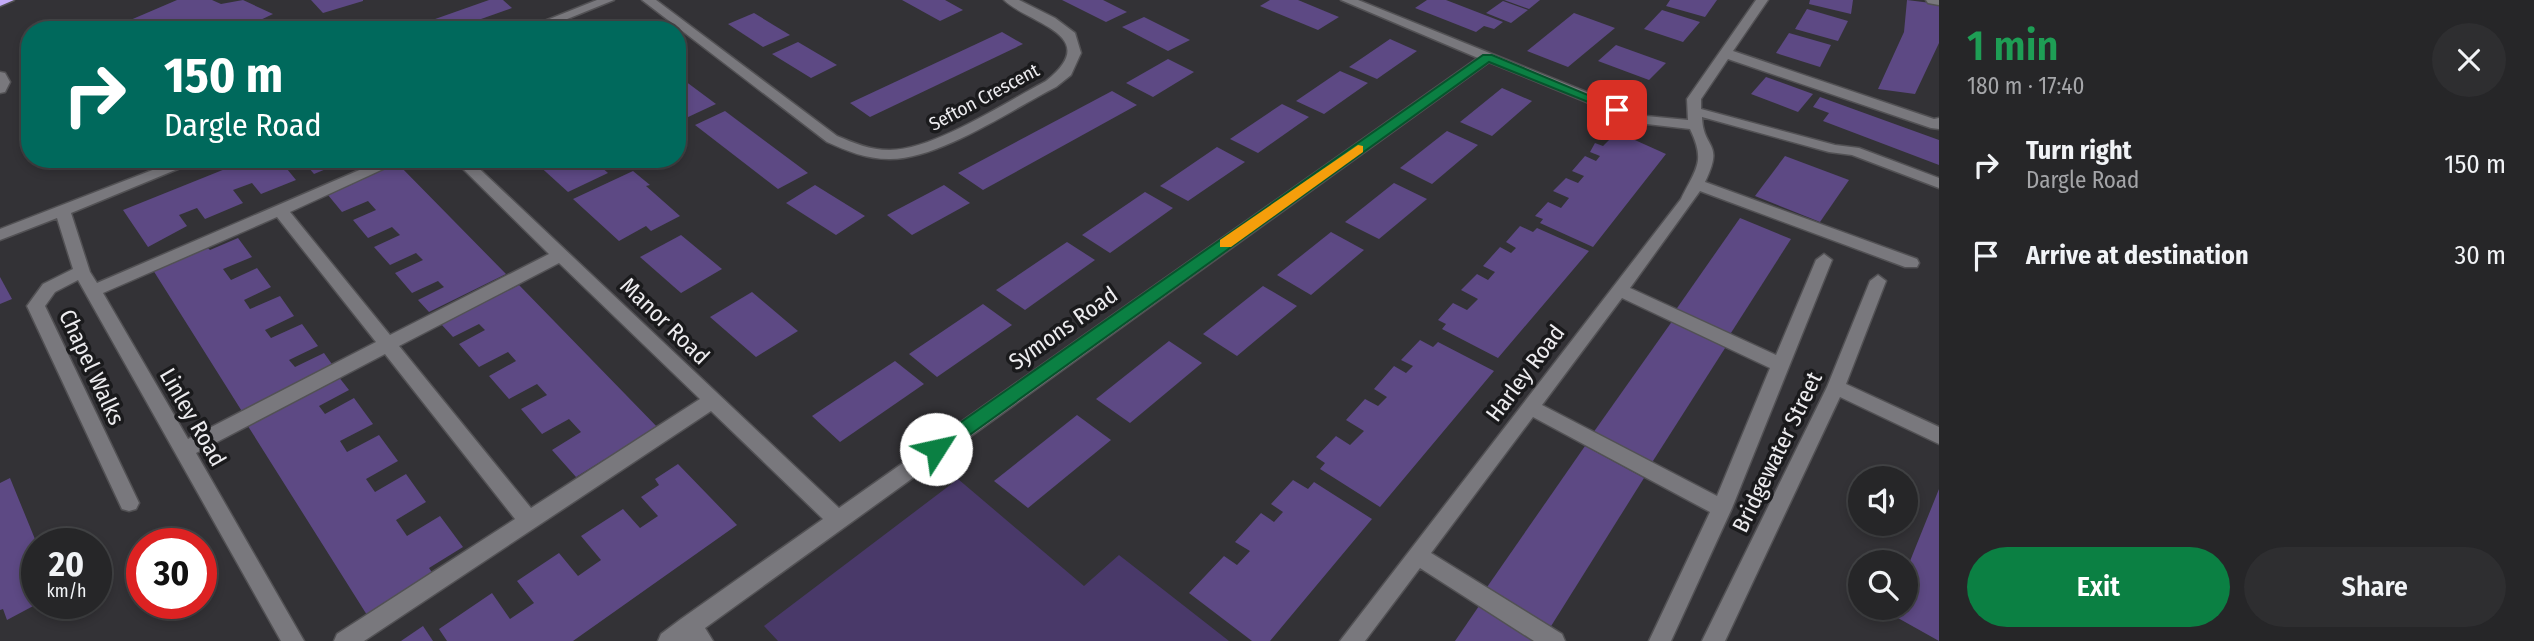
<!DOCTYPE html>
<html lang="en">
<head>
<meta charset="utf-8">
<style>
	body { margin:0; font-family:"Fira Sans Condensed",sans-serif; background:#2e2e30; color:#f1f3f6; height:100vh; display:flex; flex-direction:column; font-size:26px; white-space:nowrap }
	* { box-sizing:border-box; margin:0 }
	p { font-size:23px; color:#a4a5a8 }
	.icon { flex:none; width:38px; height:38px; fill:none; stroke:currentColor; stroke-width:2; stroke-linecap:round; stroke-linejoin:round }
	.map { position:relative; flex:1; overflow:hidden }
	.panel { display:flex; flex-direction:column; background:#262628; width:595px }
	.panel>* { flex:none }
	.top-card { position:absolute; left:21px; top:21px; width:665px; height:147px; border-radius:28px; box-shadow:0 4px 10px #0003,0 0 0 2px #424345; background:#00695c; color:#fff; overflow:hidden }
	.fabs { position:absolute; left:1848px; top:466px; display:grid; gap:14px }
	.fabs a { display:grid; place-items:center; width:70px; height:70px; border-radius:50%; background:#262628; box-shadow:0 4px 10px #0003,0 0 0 2px #424345; font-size:35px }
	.speed { position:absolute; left:21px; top:528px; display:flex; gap:14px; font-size:35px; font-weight:700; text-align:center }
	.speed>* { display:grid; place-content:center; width:91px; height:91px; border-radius:50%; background:#262628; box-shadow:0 4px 10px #0003,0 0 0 2px #424345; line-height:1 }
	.speed small { font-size:18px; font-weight:400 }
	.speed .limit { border:10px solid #d22; background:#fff; color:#111 }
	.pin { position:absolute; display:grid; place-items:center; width:60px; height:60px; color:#fff; margin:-30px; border-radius:14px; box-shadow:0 4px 10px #0006 }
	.me { position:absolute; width:77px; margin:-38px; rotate:55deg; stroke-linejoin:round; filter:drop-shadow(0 0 5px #0008) }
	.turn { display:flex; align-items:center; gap:24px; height:147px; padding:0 28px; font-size:32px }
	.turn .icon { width:91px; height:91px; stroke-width:2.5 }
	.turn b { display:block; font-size:49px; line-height:60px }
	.round { display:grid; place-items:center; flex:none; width:74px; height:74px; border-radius:37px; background:#2e2e30 }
	.head { display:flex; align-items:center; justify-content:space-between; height:119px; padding:0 28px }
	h1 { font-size:42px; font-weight:600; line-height:52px; color:#1e9e55 }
	.cta { display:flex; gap:14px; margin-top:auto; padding:14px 28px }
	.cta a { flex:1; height:80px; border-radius:42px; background:#0b8043; color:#fff; font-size:28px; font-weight:600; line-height:80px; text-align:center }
	.cta a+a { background:#2e2e30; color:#f1f3f6 }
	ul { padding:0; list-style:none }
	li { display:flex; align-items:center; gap:21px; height:91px; padding:0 28px }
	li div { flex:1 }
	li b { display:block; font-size:26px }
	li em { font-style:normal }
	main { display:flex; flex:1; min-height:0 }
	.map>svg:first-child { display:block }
	.green { fill:#493969 }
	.building { fill:#5d4984 }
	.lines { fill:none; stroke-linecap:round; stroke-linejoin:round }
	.minor-casing { stroke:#525154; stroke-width:3 }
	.highway-casing { stroke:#525154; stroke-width:3 }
	.minor { fill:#79787d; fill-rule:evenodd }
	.highway { fill:#c4abf9; fill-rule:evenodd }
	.route { fill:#0b8043; stroke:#07532c; stroke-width:2 }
	.slow { fill:#f59e0b }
	.labels { text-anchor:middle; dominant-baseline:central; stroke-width:7; stroke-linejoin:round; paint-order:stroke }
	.far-street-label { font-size:19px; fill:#edecef; stroke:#1a1a1c }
	.street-label { font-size:23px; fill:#edecef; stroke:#1a1a1c }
</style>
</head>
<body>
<main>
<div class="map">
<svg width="1939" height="641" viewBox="0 0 1939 641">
	<rect width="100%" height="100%" fill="#333236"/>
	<polygon class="green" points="958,479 1084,586 1119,555 1229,641 778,641 764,626"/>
	<g class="building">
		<polygon points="177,0 212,0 221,4 243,0 273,14 239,30 198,30 185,24 172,30 107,30"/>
		<polygon points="311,0 363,0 363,1 323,13"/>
		<polygon points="489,0 503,0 512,8 450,30 404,30"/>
		<polygon points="902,0 945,0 963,10 940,21"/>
		<polygon points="1062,0 1103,0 1127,12 1106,22"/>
		<polygon points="1270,0 1298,0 1339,17 1318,30 1260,6"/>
		<polygon points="1427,0 1446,0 1503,22 1494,29 1484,26 1476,32 1415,8"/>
		<polygon points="1504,0 1540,0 1529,9"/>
		<polygon points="1670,0 1717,0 1705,17 1666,6"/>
		<polygon points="1810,0 1853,0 1851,14 1809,4"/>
		<polygon points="1907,0 1939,4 1939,43 1915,94 1878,89 1904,32"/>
		<polygon points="1503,1 1528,10 1511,23 1486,13"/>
		<polygon points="1807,9 1848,21 1838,41 1795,29"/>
		<polygon points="1662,10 1700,22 1683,42 1644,29"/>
		<polygon points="754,13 790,35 763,47 728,24"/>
		<polygon points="1574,13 1615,28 1568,67 1527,51"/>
		<polygon points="1144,17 1190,40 1168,51 1122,27"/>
		<polygon points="1002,32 1023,44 870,117 850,103"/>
		<polygon points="1789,33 1831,45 1820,67 1776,53"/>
		<polygon points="1390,39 1417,51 1377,79 1349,67"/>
		<polygon points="798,42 837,65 811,78 772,54"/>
		<polygon points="1616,45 1666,63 1649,80 1598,61"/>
		<polygon points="1168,59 1194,72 1153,97 1126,83"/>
		<polygon points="1340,71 1368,83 1324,114 1296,101"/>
		<polygon points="677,75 716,104 686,118 677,111"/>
		<polygon points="1766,77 1813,94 1798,112 1751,94"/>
		<polygon points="1502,88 1532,101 1492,136 1460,122"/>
		<polygon points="1112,91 1137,105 983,190 958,173"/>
		<polygon points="1820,97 1939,140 1939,165 1823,121 1829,113 1813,107"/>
		<polygon points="1282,104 1309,117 1258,153 1230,139"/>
		<polygon points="725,111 808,173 778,189 695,125"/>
		<polygon points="1447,131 1478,145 1432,184 1400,168"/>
		<polygon points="1617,132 1666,154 1593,247 1540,223 1543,219 1535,216 1548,202 1561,208 1569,198 1553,191 1566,178 1578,183 1584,176 1572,171 1585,156 1596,161 1600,156 1590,152 1595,143 1603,146"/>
		<polygon points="1217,147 1245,162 1188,201 1160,186"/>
		<polygon points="1785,156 1849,180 1820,222 1755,196"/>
		<polygon points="250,159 350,159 314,174 304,162 287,169 296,180 261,194 252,183 233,190 243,203 205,219 197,208 179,215 187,226 148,247 123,210"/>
		<polygon points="542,159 592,159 608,173 568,192 535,162"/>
		<polygon points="396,162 506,274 429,312 418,300 444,287 438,281 412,293 395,273 423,260 416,253 390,265 374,247 400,235 392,227 368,238 353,220 376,210 368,201 342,212 328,195 353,184 351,181"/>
		<polygon points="633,171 650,185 646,186 680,216 651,231 646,226 619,241 573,199"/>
		<polygon points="1394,183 1427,199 1379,239 1345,222"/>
		<polygon points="815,185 865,216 836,235 786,203"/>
		<polygon points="944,185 970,203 912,235 887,215"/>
		<polygon points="1145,192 1173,208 1110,253 1082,235"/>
		<polygon points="1740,218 1791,239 1729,336 1675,311"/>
		<polygon points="1520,226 1533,232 1537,228 1589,251 1498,358 1442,329 1446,324 1438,320 1453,303 1467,310 1478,299 1461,290 1477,274 1488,280 1495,272 1483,266 1500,247 1511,253 1516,248 1506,242"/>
		<polygon points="1331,232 1364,250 1311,295 1277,275"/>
		<polygon points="681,235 722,269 681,293 640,257"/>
		<polygon points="238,238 252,257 223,269 231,280 257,268 271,287 244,300 250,309 280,296 294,316 265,330 271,338 302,324 318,346 289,360 295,367 324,353 334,367 243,413 153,270 207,247 210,250"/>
		<polygon points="1067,242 1095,260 1025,310 996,290"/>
		<polygon points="0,277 12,299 0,304"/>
		<polygon points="519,285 662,432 610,464 605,459 576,477 552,450 581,432 569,419 542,434 521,409 547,395 537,384 509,399 489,376 516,361 508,352 479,367 459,344 485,330 479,324 453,337 441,324"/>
		<polygon points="1263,286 1297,306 1237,356 1203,334"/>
		<polygon points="752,292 798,331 756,357 710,317"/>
		<polygon points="983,304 1012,325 937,377 909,354"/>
		<polygon points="1673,320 1727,345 1651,464 1593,433"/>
		<polygon points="1420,340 1433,347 1438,342 1494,371 1380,507 1320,469 1325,463 1316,457 1336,436 1350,445 1364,431 1346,420 1365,399 1378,406 1387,397 1374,389 1394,366 1406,373 1413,366 1401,360"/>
		<polygon points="1169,341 1202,363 1130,423 1096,399"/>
		<polygon points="895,361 924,384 840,442 812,416"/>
		<polygon points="338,376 349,390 319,406 325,414 354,398 373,424 340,441 347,452 379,435 398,461 366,479 375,492 406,474 426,502 396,520 407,536 440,516 463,547 429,568 433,574 367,615 246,423"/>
		<polygon points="1077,415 1111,440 1028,508 994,481"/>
		<polygon points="1585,446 1644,478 1548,631 1485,590"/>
		<polygon points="678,464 737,525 573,641 447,641 439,629 492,593 510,619 534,603 517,581 559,553 578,576 601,560 581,536 623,509 640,528 658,516 641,497 659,485 655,479"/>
		<polygon points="10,478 37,544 37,604 7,620 3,609 0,610 0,483"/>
		<polygon points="1293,480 1308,489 1314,482 1372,519 1270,641 1252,641 1189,593 1224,556 1237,565 1250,551 1235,542 1261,513 1274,522 1283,512 1271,504"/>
		<polygon points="1939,489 1939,641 1889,613 1891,607 1906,607 1906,571"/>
		<polygon points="1479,606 1533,641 1455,641"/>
		<polygon points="423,626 433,641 401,641"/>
	</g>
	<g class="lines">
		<defs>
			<g id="minor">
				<polygon points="597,0 614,0 540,30 522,30"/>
				<path d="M642 0H656L837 136C854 143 870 150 889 150 932 151 1006 102 1046 81 1104 35 1029 24 1004 0H1019L1055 18 1075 33 1081 53 1071 75 1056 87C1011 110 938 160 889 159 866 159 847 151 827 142Z"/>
				<path d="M1341 0H1358L1646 116 1688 120 1687 99 1756 0H1768L1733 51 1934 119 1939 118V129L1931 128 1728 59 1701 99V109L1835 145 1859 148 1939 178V188L1852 155 1829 152 1702 117C1703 150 1725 141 1705 182L1917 259 1919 263 1917 267H1905L1700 191 1630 288 1776 355 1816 260 1824 254 1832 260 1732 508 1671 641H1649L1710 512 1533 417 1431 553 1562 634 1565 641H1534L1420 568 1365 641H1340L1681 199C1696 168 1706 162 1690 129L1638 123 1489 62 705 628 713 641H658L661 634 681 619 823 519 711 411 364 641H334L337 634 515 519 385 354 196 453 304 641H281L78 280 55 292 45 306 139 503 136 509 129 511 122 509 27 306 43 284 73 269 57 218 0 240V229L181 159H202L71 213 90 272 97 283 385 159H405L290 212 390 335 549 254 453 159H469L839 508 1478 58ZM277 217 376 342 188 439 103 293ZM559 263 700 399 531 508 399 346ZM1622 298 1770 368 1717 496 1542 405Z"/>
				<polygon points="1926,0 1939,0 1939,5 1928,3"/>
				<polygon points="273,23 289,30 269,30 267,27"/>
				<polygon points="0,72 5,73 10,82 5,92 0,93"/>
				<polygon points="1878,275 1886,281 1846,384 1939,427 1939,444 1840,397 1725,641 1702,641 1827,387 1870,281"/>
			</g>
			<polygon id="highway" points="0,0 14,0 0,6"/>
		</defs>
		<use href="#minor" class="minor-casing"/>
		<use href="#highway" class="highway-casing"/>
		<use href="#minor" class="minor"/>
		<use href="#highway" class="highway"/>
	</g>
	<polygon class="route" points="1483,55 1492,55 1624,110 1613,112 1489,62 943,454 930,454 927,449 930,444"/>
	<polygon class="slow" points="1358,145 1363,146 1363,152 1231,247 1220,247 1220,240"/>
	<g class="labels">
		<g class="far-street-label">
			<text transform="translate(984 97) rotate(-28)">Sefton Crescent</text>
		</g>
		<g class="street-label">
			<text transform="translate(665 321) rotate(44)">Manor Road</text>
			<text transform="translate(1063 328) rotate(-35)">Symons Road</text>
			<text transform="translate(92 367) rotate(65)">Chapel Walks</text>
			<text transform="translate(1525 373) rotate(-53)">Harley Road</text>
			<text transform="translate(193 417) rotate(60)">Linley Road</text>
			<text transform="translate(1777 452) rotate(-64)">Bridgewater Street</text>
		</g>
	</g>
</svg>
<div class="fabs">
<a><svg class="icon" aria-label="sound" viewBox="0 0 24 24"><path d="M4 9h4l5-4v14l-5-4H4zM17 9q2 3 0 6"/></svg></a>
<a><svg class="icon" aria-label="search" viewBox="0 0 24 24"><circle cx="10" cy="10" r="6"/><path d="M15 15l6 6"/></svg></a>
</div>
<div class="speed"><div>20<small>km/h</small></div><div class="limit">30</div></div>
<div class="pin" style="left:1617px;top:110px;background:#d93025"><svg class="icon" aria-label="arrive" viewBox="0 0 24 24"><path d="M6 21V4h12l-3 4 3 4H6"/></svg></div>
<svg class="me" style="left:936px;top:449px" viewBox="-20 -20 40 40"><circle r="19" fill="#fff"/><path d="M0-13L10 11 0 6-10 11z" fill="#0b8043"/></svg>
<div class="top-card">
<div class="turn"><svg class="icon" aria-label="right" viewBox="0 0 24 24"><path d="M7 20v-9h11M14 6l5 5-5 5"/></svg><div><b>150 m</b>Dargle Road</div></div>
</div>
</div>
<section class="panel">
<div class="head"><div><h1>1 min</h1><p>180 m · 17:40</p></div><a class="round"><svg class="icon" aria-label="close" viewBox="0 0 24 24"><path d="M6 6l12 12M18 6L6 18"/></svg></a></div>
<ul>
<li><svg class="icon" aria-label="right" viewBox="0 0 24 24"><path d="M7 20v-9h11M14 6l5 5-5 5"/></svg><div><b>Turn right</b><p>Dargle Road</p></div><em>150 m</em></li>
<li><svg class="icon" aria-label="arrive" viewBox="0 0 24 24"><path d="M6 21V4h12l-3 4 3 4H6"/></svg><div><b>Arrive at destination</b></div><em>30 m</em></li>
</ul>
<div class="cta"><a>Exit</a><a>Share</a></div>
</section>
</main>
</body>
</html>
